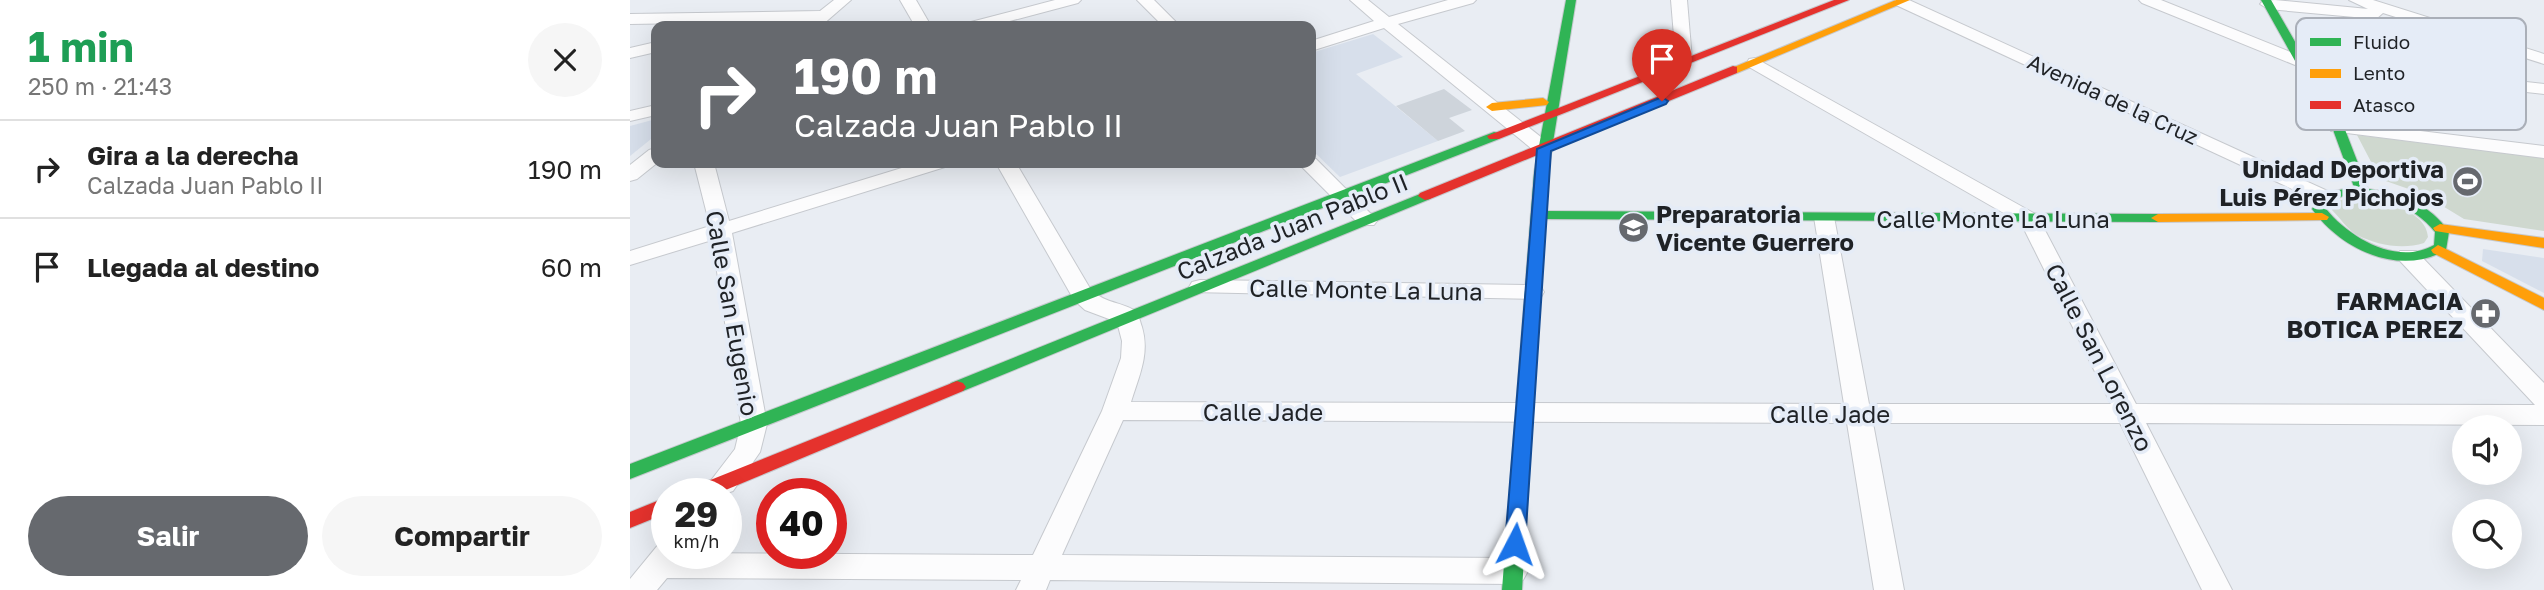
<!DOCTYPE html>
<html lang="es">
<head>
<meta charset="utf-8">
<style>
	body { margin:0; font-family:"Golos Text",sans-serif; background:#f6f6f6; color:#222; height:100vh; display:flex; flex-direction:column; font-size:26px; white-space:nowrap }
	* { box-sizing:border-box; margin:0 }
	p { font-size:23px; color:#767676 }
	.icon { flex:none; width:38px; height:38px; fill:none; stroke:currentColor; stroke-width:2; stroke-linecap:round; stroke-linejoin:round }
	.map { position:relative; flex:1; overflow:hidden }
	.panel { display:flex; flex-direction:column; background:#fff; width:630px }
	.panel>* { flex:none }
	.guide { position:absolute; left:21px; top:21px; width:665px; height:147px; border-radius:14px; box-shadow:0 7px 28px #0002; background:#66696e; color:#fff; overflow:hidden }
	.fabs { position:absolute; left:1822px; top:415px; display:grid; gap:14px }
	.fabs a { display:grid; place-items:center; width:70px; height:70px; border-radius:50%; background:#fff; box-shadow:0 7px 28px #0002; font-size:35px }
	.speed { position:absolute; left:21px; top:478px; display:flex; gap:14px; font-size:35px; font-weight:700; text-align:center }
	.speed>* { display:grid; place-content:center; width:91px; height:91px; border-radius:50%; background:#fff; box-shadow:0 7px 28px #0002; line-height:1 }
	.speed small { font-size:18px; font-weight:400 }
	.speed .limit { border:10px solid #d22; background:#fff; color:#111 }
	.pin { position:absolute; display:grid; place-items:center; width:60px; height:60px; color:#fff; margin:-72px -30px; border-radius:50% 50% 50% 0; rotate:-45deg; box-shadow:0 0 7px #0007 }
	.pin .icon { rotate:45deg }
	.me { position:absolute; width:77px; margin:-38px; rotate:4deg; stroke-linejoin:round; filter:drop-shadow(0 0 5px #0008) }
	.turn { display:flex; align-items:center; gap:24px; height:147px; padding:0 28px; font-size:32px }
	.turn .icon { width:91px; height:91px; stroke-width:2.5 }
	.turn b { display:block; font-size:49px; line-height:60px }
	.round { display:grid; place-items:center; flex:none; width:74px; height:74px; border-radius:37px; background:#f6f6f6 }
	.overview { display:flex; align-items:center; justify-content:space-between; height:119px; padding:0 28px }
	h1 { font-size:42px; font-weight:700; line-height:52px; color:#1e9e55 }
	.primary-button { display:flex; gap:14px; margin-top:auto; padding:14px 28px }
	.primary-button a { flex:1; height:80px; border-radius:42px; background:#66696e; color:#fff; font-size:28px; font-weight:700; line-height:80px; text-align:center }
	.primary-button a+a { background:#f6f6f6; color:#222 }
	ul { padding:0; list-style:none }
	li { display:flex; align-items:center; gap:21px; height:98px; padding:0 28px; border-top:2px solid #e0e0e0 }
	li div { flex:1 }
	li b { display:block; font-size:26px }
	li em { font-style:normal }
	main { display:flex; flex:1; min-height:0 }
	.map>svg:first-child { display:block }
	.built { fill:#d7dfeb }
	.green { fill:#cfd8cf }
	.building { fill:#ced4db }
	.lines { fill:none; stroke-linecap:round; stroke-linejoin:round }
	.street-casing { stroke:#c6c9ce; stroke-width:2 }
	.fast-casing { stroke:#c6c9ce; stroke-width:2 }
	.slow-casing { stroke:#c6c9ce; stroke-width:2 }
	.jam-casing { stroke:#c6c9ce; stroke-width:2 }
	.street { fill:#fcfcfd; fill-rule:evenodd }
	.fast { fill:#30b455; fill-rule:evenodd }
	.slow { fill:#ff9f0a; fill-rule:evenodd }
	.jam { fill:#e5322d; fill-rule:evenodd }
	.route { fill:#1a73e8; stroke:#114b97; stroke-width:2 }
	.labels { text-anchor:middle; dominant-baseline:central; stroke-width:7; stroke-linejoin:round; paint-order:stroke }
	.far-street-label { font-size:21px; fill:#1f2226; stroke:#e5ecf7 }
	.poi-label { font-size:24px; font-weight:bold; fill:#1f2226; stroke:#e5ecf7; text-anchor:end }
	.street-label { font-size:24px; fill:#1f2226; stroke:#e5ecf7 }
	.key { fill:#e5ecf7; stroke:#aaafb8; stroke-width:2 }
	.key-label { font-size:19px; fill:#1f2226 }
</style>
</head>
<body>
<main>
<section class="panel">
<div class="overview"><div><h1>1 min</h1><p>250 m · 21:43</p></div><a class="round"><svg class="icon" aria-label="close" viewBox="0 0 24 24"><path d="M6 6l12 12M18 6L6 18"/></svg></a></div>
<ul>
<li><svg class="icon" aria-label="right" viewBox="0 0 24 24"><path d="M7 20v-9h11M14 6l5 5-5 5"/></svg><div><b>Gira a la derecha</b><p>Calzada Juan Pablo II</p></div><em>190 m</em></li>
<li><svg class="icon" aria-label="arrive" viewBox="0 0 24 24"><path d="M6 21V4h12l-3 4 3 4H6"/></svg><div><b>Llegada al destino</b></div><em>60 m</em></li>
</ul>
<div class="primary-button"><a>Salir</a><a>Compartir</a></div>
</section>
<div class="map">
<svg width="1914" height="590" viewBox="0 0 1914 590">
	<rect width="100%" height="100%" fill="#e9edf3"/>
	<g class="built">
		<polygon points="743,34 773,57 726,74 808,141 710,177 681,149 681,53"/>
		<polygon points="26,119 26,135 0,156 0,126"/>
		<polygon points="1853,249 1914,258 1914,293 1852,261"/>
	</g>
	<g class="green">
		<polygon points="1727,135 1914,158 1914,231 1834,219 1793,194 1750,179"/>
		<path d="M1736 197C1756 204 1796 210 1798 237L1794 243C1772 250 1747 245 1727 235 1718 230 1710 218 1702 210 1707 196 1723 198 1736 197Z"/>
	</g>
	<polygon class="building" points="814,89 842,110 819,118 835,131 808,141 766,106"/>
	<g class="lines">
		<defs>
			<g id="street">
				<polygon points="204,0 221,0 191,26 176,26 178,21 0,24 0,14 190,11"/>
				<polygon points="270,0 286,0 301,26 285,26"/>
				<polygon points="425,0 451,0 448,3 361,26 335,26 337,23"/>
				<polygon points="507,0 524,0 550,26 533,26"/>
				<polygon points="720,0 738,0 759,17 818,0 846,0 843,3 768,24 921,145 924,149 921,153 907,153 754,28 681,51 681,41 744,21"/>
				<polygon points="1041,0 1057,0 1062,60 1054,65 1046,60"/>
				<polygon points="1265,0 1279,0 1702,193 1705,197 1702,201 1688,201 1266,5"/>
				<polygon points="1509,0 1531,0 1673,57 1914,84 1914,94 1670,67 1512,3"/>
				<polygon points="1645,0 1738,9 1719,0 1743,0 1914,54 1914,64 1753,13 1746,19 1638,9 1630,4 1633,1"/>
				<polygon points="26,42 26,52 0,58 0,48"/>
				<path d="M1125 58 1407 215 1506 404 1905 405 1770 261 1767 256 1770 251H1786L1914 383V425L1516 423 1602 590H1572L1490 423H1243L1274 590H1244L1217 423 493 420 432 555 883 558 893 562 898 571 893 580 883 584 420 580 416 590H386L391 580 37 578 27 590H0V579L28 545 37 542V553L403 555 472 411 491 358 492 341 487 322 455 310 444 300 366 163H386L461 290C476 304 493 302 505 311 509 314 510 322 512 327 520 354 509 376 501 402L1214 404 1184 217 1187 213H1201L1204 217 1239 404H1481L1391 223 1119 67 1117 63 1119 59Z"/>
				<polygon points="26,105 26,115 0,121 0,111"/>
				<polygon points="1708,121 1914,146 1914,158 1701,131 1699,127 1701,123"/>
				<polygon points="26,148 27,163 7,179 0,181 0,165 19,150"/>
				<polygon points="681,158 686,159 744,217 747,221 744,225 730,225 672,167 669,163 681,163"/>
				<polygon points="64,163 84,163 99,221 288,163 318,163 315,167 102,233 137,424 130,452 103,491 94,494 83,491 79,483 105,449 111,424 82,240 0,265 0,251 80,226"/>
				<polygon points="570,280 903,285 911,287 914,292 911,297 903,299 562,292 559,287 562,282"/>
			</g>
			<g id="fast">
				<polygon points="936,0 946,0 918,173 916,211 1528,214 1535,218 1528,222 915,219 892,590 872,590 904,173"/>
				<path d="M1631 0H1641L1714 127 1738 189C1771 193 1800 204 1819 232L1816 250C1770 277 1711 250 1682 209L1690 194 1724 187 1702 127ZM1717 195C1751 198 1783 204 1805 232L1804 245C1767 266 1720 238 1696 209L1701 200Z"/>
				<polygon points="864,132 869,133 869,139 0,479 0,464"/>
				<polygon points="795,192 800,193 802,196 800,199 333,391 321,391 318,387 321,383"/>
			</g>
			<g id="slow">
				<polygon points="1266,0 1280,0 1107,73 1099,73 1097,70"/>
				<polygon points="913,98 919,102 917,105 862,111 856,107 862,103"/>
				<polygon points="1692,213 1699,217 1697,220 1528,222 1521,218 1528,214"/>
				<polygon points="1810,224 1914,238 1914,248 1805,231 1803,228"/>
				<polygon points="1808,245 1914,298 1914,310 1803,253 1801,250"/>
			</g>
			<g id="jam">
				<polygon points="1204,0 1219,0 869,139 859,139 857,136"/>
				<polygon points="1103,66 1107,67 1107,73 800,199 795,200 788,196 790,193"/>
				<polygon points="327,381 333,383 336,387 333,391 86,494 56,494 58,489"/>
				<polygon points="37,497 37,513 0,528 0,512"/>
			</g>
		</defs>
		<use href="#street" class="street-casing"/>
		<use href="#fast" class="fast-casing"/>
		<use href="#slow" class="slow-casing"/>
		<use href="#jam" class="jam-casing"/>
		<use href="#street" class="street"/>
		<use href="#fast" class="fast"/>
		<use href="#slow" class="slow"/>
		<use href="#jam" class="jam"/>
	</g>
	<polygon class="route" points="1032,97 1038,101 1036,104 921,151 895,544 892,550 885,553 878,550 875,544 907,149"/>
	<defs>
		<symbol id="stadium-disc" viewBox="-11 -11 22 22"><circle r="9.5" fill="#66696e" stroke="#e5ecf7"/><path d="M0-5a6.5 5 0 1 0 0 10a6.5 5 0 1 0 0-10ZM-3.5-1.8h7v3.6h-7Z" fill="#fff"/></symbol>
		<symbol id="university-disc" viewBox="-11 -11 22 22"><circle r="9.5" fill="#66696e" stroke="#e5ecf7"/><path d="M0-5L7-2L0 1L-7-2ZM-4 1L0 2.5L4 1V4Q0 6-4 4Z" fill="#fff"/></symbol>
		<symbol id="pharmacy-disc" viewBox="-11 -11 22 22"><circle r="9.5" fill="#66696e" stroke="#e5ecf7"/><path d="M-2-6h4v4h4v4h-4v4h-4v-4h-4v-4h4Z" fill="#fff"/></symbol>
	</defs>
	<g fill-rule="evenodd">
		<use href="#stadium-disc" x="1820" y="164" width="35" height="35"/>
		<use href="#university-disc" x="986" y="210" width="35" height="35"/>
		<use href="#pharmacy-disc" x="1838" y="296" width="35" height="35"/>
	</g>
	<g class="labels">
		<g class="far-street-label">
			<text transform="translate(1483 99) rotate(25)">Avenida de la Cruz</text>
		</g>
		<g class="poi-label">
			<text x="1814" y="168">Unidad Deportiva<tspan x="1814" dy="28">Luis Pérez Pichojos</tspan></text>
			<text x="1026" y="213" text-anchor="start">Preparatoria<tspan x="1026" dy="28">Vicente Guerrero</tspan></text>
			<text x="1833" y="300">FARMACIA<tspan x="1833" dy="28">BOTICA PEREZ</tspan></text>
		</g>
		<g class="street-label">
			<text x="1363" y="218">Calle Monte La Luna</text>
			<text transform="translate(662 226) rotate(-22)">Calzada Juan Pablo II</text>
			<text transform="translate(736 289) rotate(1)">Calle Monte La Luna</text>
			<text transform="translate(103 313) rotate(80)">Calle San Eugenio</text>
			<text transform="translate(1470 357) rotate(63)">Calle San Lorenzo</text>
			<text x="633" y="411">Calle Jade</text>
			<text x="1200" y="413">Calle Jade</text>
		</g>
	</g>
	<rect x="1666" y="18" width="230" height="112" rx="10" class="key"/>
	<rect x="1680" y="38" width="31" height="8" fill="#30b455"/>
	<rect x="1680" y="69" width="31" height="9" fill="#ff9f0a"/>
	<rect x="1680" y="101" width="31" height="8" fill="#e5322d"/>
	<g class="key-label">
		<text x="1723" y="49">Fluido</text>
		<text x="1723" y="80">Lento</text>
		<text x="1723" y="112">Atasco</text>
	</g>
</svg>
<div class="fabs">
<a><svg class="icon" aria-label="sound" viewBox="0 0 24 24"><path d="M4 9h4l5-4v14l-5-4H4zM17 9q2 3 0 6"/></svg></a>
<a><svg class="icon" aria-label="search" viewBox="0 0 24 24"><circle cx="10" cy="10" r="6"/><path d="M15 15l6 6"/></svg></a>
</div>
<div class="speed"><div>29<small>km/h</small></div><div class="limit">40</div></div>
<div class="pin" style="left:1032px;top:101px;background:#d93025"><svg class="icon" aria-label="arrive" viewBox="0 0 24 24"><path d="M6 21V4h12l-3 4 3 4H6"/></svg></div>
<svg class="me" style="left:885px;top:544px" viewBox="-20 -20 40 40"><path d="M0-17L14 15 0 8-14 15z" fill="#1a73e8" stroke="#fff" stroke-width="4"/></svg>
<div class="guide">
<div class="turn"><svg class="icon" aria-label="right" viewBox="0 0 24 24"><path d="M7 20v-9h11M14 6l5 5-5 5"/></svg><div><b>190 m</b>Calzada Juan Pablo II</div></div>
</div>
</div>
</main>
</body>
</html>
